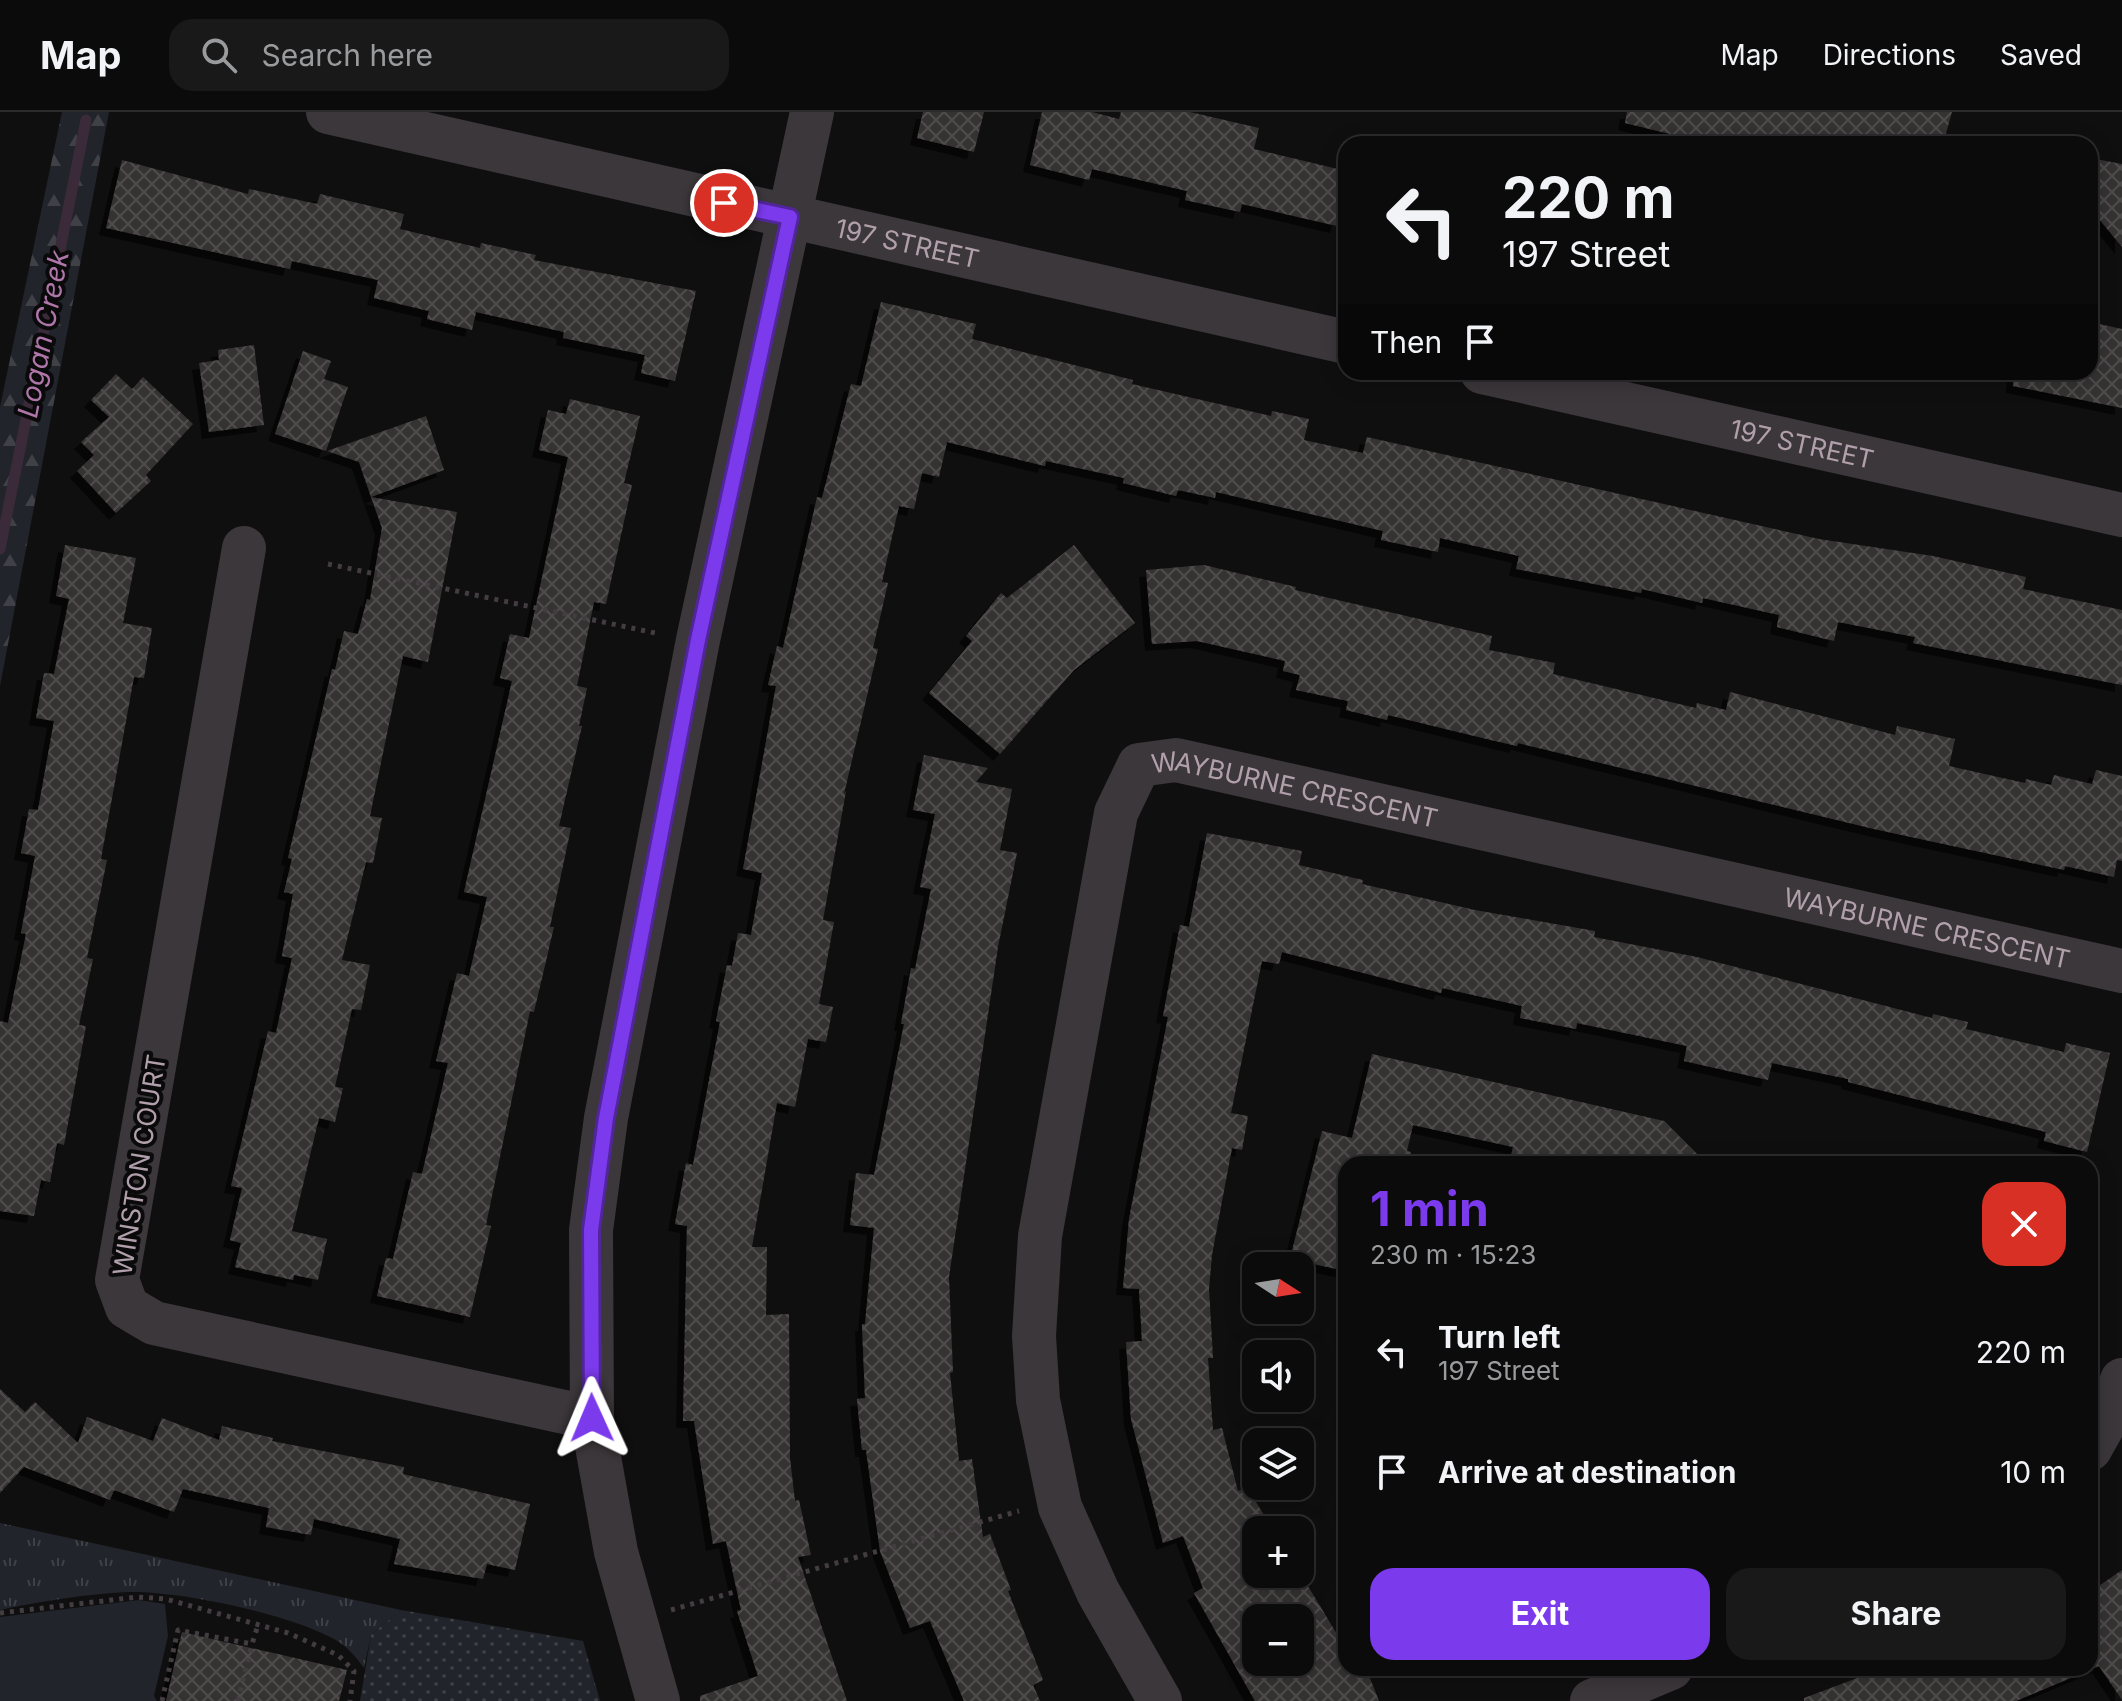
<!DOCTYPE html>
<html lang="en">
<head>
<meta charset="utf-8">
<style>
	body { margin:0; font-family:Inter,sans-serif; background:#1a191a; color:#f1f3f6; height:100vh; display:flex; flex-direction:column; font-size:30px; white-space:nowrap }
	* { box-sizing:border-box; margin:0 }
	p { font-size:26px; color:#9a9b9d }
	.icon { flex:none; width:44px; height:44px; fill:none; stroke:currentColor; stroke-width:2; stroke-linecap:round; stroke-linejoin:round }
	.map { position:relative; flex:1; overflow:hidden }
	.side { position:absolute; left:1338px; top:1044px; width:760px; height:520px; display:flex; flex-direction:column; background:#0c0b0c; border-radius:24px; box-shadow:0 4px 20px #0003,0 0 0 2px #2c2b2d }
	.side>* { flex:none }
	.guide { position:absolute; left:1338px; top:24px; width:760px; height:244px; border-radius:24px; box-shadow:0 4px 20px #0003,0 0 0 2px #2c2b2d; background:#0c0b0c; color:#f1f3f6; overflow:hidden }
	.needle { width:52px; rotate:102deg }
	.fabs { position:absolute; left:1242px; top:1140px; display:grid; gap:16px }
	.fabs a { display:grid; place-items:center; width:72px; height:72px; border-radius:16px; background:#0c0b0c; box-shadow:0 4px 20px #0003,0 0 0 2px #2c2b2d; font-size:40px }
	.pin { position:absolute; display:grid; place-items:center; width:68px; height:68px; color:#fff; margin:-34px; border:4px solid #fff; border-radius:50%; box-shadow:0 2px 8px #0007 }
	.me { position:absolute; width:88px; margin:-44px; rotate:359deg; stroke-linejoin:round; filter:drop-shadow(0 0 6px #0008) }
	.turn { display:flex; align-items:center; gap:28px; height:168px; padding:0 32px; font-size:36px }
	.turn .icon { width:104px; height:104px; stroke-width:2.5 }
	.turn b { display:block; font-size:56px; line-height:68px }
	.then { display:flex; align-items:center; height:76px; padding:0 32px; background:#0003; gap:16px; font-size:30px }
	.round { display:grid; place-items:center; flex:none; width:84px; height:84px; border-radius:24px; background:#1a191a }
	.headline { display:flex; align-items:center; justify-content:space-between; height:136px; padding:0 32px }
	h1 { font-size:48px; font-weight:700; line-height:60px; color:#7c3aed }
	.cta { display:flex; gap:16px; margin-top:auto; padding:16px 32px }
	.cta a { flex:1; height:92px; border-radius:24px; background:#7c3aed; color:#fff; font-size:32px; font-weight:700; line-height:92px; text-align:center }
	.cta a+a { background:#1a191a; color:#f1f3f6 }
	ul { padding:0; list-style:none }
	li { display:flex; align-items:center; gap:24px; height:120px; padding:0 32px }
	li div { flex:1 }
	li b { display:block; font-size:30px }
	li em { font-style:normal }
	header { display:flex; align-items:center; gap:48px; box-sizing:border-box; height:112px; padding:0 40px; background:#0c0b0c; border-bottom:2px solid #2c2b2d }
	header strong { font-size:38px }
	nav { display:flex; gap:44px; margin-inline-start:auto; font-size:28px }
	.search { width:560px; height:72px; background:#1a191a; display:flex; align-items:center; gap:20px; box-sizing:border-box; padding:0 28px; border-radius:24px; color:#9a9b9d; font-size:30px }
	.map>svg:first-child { display:block }
	.grass { fill:url(#grass-tufts) }
	.forest { fill:url(#forest-firs) }
	.park { fill:url(#park-dots) }
	.garden { fill:#22242b }
	.lines { fill:none; stroke-linecap:round; stroke-linejoin:round }
	.stream { stroke:#3b2b3a; stroke-width:11 }
	.building { fill:url(#building-cross-hatch); fill-rule:evenodd; filter:url(#shadow) }
	.path { stroke:#433c41; stroke-width:5; stroke-dasharray:4 6; stroke-linecap:butt }
	.minor { stroke:#3c373a; stroke-width:44 }
	.route-casing { stroke:#51269a; stroke-width:20 }
	.route { stroke:#7c3aed; stroke-width:14 }
	.labels { text-anchor:middle; dominant-baseline:central; stroke-width:8; stroke-linejoin:round; paint-order:stroke }
	.street-label { font-size:26px; fill:#b1a0ac; stroke:#0b0a0b }
	.water-label { font-size:28px; font-style:italic; fill:#ae76a9; stroke:#0b0a0b }
</style>
</head>
<body>
<header>
<strong>Map</strong>
<div class="search"><svg class="icon" aria-label="search" viewBox="0 0 24 24"><circle cx="10" cy="10" r="6"/><path d="M15 15l6 6"/></svg>Search here</div>
<nav><a>Map</a><a>Directions</a><a>Saved</a></nav>
</header>
<div class="map">
<svg width="2122" height="1589" viewBox="0 0 2122 1589">
	<defs>
		<pattern id="grass-tufts" width="24" height="20" patternUnits="userSpaceOnUse" patternTransform="scale(2)"><rect width="24" height="20" fill="#22242b"/><path d="M3 7l-1-3M5 7V3M7 7l1-3M15 17l-1-3M17 17v-4M19 17l1-3" fill="none" stroke="#404047"/></pattern>
		<pattern id="forest-firs" width="22" height="20" patternUnits="userSpaceOnUse" patternTransform="scale(2)"><rect width="22" height="20" fill="#22242b"/><path d="M5 1l3.5 6h-7zM16 11l3.5 6h-7z" fill="#404047"/></pattern>
		<pattern id="park-dots" width="8" height="8" patternUnits="userSpaceOnUse" patternTransform="scale(2)"><rect width="8" height="8" fill="#22242b"/><path d="M2 2h.1M6 6h.1" fill="none" stroke="#404047" stroke-width="1.8" stroke-linecap="round"/></pattern>
		<pattern id="building-cross-hatch" width="8" height="8" patternUnits="userSpaceOnUse" patternTransform="scale(2)"><rect width="8" height="8" fill="#353133"/><path d="M0 0l8 8M0 8l8-8" fill="none" stroke="#504c4e"/></pattern>
		<filter id="shadow"><feDropShadow dx="-7" dy="7" stdDeviation="0" flood-color="#0009"/></filter>
	</defs>
	<rect width="100%" height="100%" fill="#100f10"/>
	<path class="grass" d="M0 1411 401 1498 371 1523 364 1556C356 1545 347 1534 334 1527 290 1502 177 1478 127 1480 86 1482 41 1489 0 1498Z"/>
	<polygon class="forest" points="62,0 109,0 0,574 0,295"/>
	<polygon class="park" points="401,1498 583,1529 600,1589 360,1589 371,1523"/>
	<polygon class="garden" points="139,1488 165,1492 168,1524 154,1584 157,1589 0,1589 0,1505"/>
	<g class="lines">
		<polyline class="stream" points="0,437 86,8"/>
	</g>
	<g class="building">
		<polygon points="923,0 984,0 974,40 917,26"/>
		<polygon points="1042,0 1092,0 1119,7 1121,0 1190,0 1259,16 1254,37 1346,59 1346,78 1337,114 1242,92 1240,100 1185,88 1187,79 1092,57 1089,68 1030,53"/>
		<polygon points="1627,0 1952,0 1943,32 1711,32 1625,11"/>
		<polygon points="2090,46 2122,52 2122,135 2090,96"/>
		<polygon points="122,48 248,82 249,77 317,92 320,82 404,102 400,117 480,136 481,131 536,143 534,148 696,179 675,269 641,261 645,243 563,226 564,220 476,200 472,218 427,207 429,199 374,186 378,168 292,149 290,157 106,116"/>
		<polygon points="881,190 976,212 972,227 1133,268 1132,272 1271,304 1272,299 1309,307 1304,328 1363,341 1367,325 1819,427 1933,444 2026,465 2023,477 2122,498 2122,573 1913,531 1915,525 1838,510 1834,529 1777,515 1779,503 1703,486 1702,491 1642,477 1641,481 1516,457 1519,444 1440,426 1438,440 1381,428 1383,419 1216,380 1215,386 1178,378 1176,384 1123,371 1124,366 1046,349 1045,354 947,330 939,365 922,361 914,397 899,394 882,470 888,471 873,536 878,537 844,682 846,679 823,808 834,810 819,892 833,895 826,930 808,927 795,995 777,991 752,1135 767,1135 766,1203 789,1202 790,1346 795,1389 799,1388 811,1443 798,1445 847,1589 700,1589 700,1584 758,1564 737,1499 741,1498 726,1429 713,1432 694,1309 683,1309 687,1114 675,1112 686,1051 693,1053 720,910 716,909 727,853 732,854 738,821 751,823 762,761 743,757 776,574 768,573 777,534 783,536 817,385 822,386 851,272 861,274"/>
		<polygon points="2090,210 2122,217 2122,296 2013,274 2014,260 2090,260"/>
		<polygon points="254,233 264,313 209,320 199,251 219,248 218,238"/>
		<polygon points="303,239 331,249 324,267 348,275 326,339 275,322"/>
		<polygon points="116,262 132,277 143,265 193,312 146,363 151,369 116,401 77,359 94,343 81,330 109,305 91,288"/>
		<polygon points="570,287 640,304 624,371 632,373 606,492 594,490 577,574 587,576 579,614 582,614 559,714 571,716 550,815 554,815 534,900 530,899 486,1113 491,1114 470,1205 377,1184 386,1146 393,1147 413,1060 422,1062 448,951 436,949 457,861 469,864 487,785 464,780 512,569 500,566 510,522 529,526 568,345 539,338 548,298 566,302"/>
		<polygon points="426,304 444,358 371,385 359,350 327,339"/>
		<polygon points="371,385 457,400 428,550 403,544 370,704 382,706 373,751 366,750 342,848 370,853 361,898 352,897 335,975 343,976 335,1010 319,1006 292,1119 327,1127 318,1168 294,1163 293,1168 235,1155 241,1131 230,1128 242,1076 231,1074 268,919 276,921 292,846 282,844 293,782 284,780 292,747 288,746 332,557 335,558 344,519 358,522 367,487 370,488 382,416"/>
		<polygon points="65,433 136,446 123,511 152,516 144,566 134,565 101,747 107,748 87,846 93,847 79,913 86,914 64,1033 57,1031 50,1070 41,1068 34,1104 0,1099 0,909 8,911 26,822 21,821 35,744 21,741 29,697 38,698 54,609 36,606 44,561 54,562 69,487 56,484"/>
		<polygon points="1074,433 1135,511 1074,558 1000,642 929,581 972,529 966,524 1001,481 1007,486"/>
		<polygon points="1204,453 1296,475 1295,478 1492,524 1489,538 1555,551 1553,562 1696,596 1697,591 1726,598 1730,580 1895,623 1897,614 1955,627 1949,654 2025,671 2026,667 2051,673 2054,663 2092,672 2096,658 2122,664 2122,749 2117,748 2114,765 2065,754 2064,758 1874,717 1518,631 1517,634 1491,628 1388,603 1387,608 1346,598 1348,589 1296,578 1300,563 1283,559 1285,549 1197,529 1152,532 1146,458"/>
		<polygon points="924,643 988,656 976,670 1012,677 1000,738 1017,741 998,835 949,1165 953,1260 950,1261 959,1349 972,1347 983,1425 990,1422 1011,1478 1008,1479 1043,1568 1033,1573 1040,1589 964,1589 930,1509 910,1516 880,1439 866,1338 862,1338 857,1287 865,1286 862,1212 865,1212 874,1116 850,1113 856,1061 874,1063 904,912 901,912 911,856 915,857 931,777 920,775 935,702 913,698"/>
		<path d="M1207 721 1302 739 1299 753 1363 768 1362 772 1475 798 1595 819 1594 825 1697 845 1932 906 1933 902 1968 910 1966 917 2064 940 2066 931 2110 941 2087 1040 2044 1029 2046 1020 1848 970V967L1772 951 1768 968 1684 949 1687 934 1577 911 1576 917 1520 906 1522 894 1442 876 1441 881 1282 840 1279 852 1262 849 1231 1001 1248 1004 1242 1038 1232 1036 1212 1143 1209 1177 1213 1246H1208L1213 1318 1222 1316 1238 1379 1247 1375 1273 1418H1256V1462L1300 1461 1346 1537V1556H1366L1379 1589H1255L1194 1481 1203 1476 1183 1424 1163 1431 1131 1307 1126 1230 1142 1229 1139 1177 1123 1176 1129 1107 1168 905 1163 904 1180 813 1189 815ZM1256 1506H1300V1550H1256Z"/>
		<polygon points="1372,942 1664,1009 1707,1052 1544,1052 1511,1044 1513,1035 1413,1013 1407,1039 1411,1040 1410,1052 1346,1052 1346,1159 1290,1147 1322,1019 1352,1026"/>
		<polygon points="0,1277 25,1300 35,1290 78,1331 87,1305 153,1329 162,1306 219,1328 222,1314 273,1326 272,1329 404,1355 403,1362 530,1392 515,1458 487,1452 483,1467 394,1452 400,1427 314,1407 311,1423 266,1415 269,1396 183,1377 174,1400 114,1378 110,1388 24,1355 0,1381"/>
		<polygon points="2122,1458 2122,1588 2099,1554 2016,1589 1804,1589 1804,1586 1884,1556 2090,1556 2090,1480"/>
		<polygon points="182,1520 347,1558 339,1589 166,1589"/>
	</g>
	<g class="lines">
		<g class="path">
			<polyline points="328,452 660,522"/>
			<polyline points="671,1498 1019,1399"/>
			<polyline points="0,1501 137,1485 166,1487 288,1521 338,1543 354,1559 350,1589"/>
			<polyline points="162,1589 178,1518 252,1532 258,1513"/>
			<polyline points="238,1589 252,1532"/>
		</g>
		<g class="minor">
			<path id="s1" d="M328 0 1346 230"/>
			<path id="s2" d="M1482 260 2122 403"/>
			<polyline points="244,436 117,1168 127,1195 154,1211 592,1306"/>
			<polyline points="2090,1337 2113,1296 2122,1268"/>
			<polyline points="658,1589 616,1440 592,1306 591,1118 606,1006 698,528 812,0"/>
			<path id="s3" d="M1160 1589 1098 1480 1060 1395 1038 1288 1034 1224 1040 1124 1116 701 1139 653 1176 648 2122 859"/>
			<polyline points="1592,1589 1671,1556"/>
		</g>
	</g>
	<g class="lines">
		<defs>
			<polyline id="route" points="592,1306 591,1118 606,1006 698,528 790,105 724,91"/>
		</defs>
		<use href="#route" class="route-casing"/>
		<use href="#route" class="route"/>
	</g>
	<g class="labels">
		<g class="street-label">
			<text stroke="none"><textPath href="#s1" startOffset="594">197 STREET</textPath></text>
			<text stroke="none"><textPath href="#s2" startOffset="328">197 STREET</textPath></text>
			<text stroke="none"><textPath href="#s3" startOffset="1134">WAYBURNE CRESCENT</textPath></text>
			<text stroke="none"><textPath href="#s3" startOffset="1782">WAYBURNE CRESCENT</textPath></text>
			<text transform="translate(139 1053) rotate(-81)">WINSTON COURT</text>
		</g>
		<g class="water-label">
			<text transform="translate(43 222) rotate(-79)">Logan Creek</text>
		</g>
	</g>
</svg>
<div class="fabs">
<a><svg class="needle" viewBox="-14 -14 28 28"><path d="M0-13l5 13h-10z" fill="#e53935"/><path d="M0 13l5-13h-10z" fill="#9a9b9d"/></svg></a>
<a><svg class="icon" aria-label="sound" viewBox="0 0 24 24"><path d="M4 9h4l5-4v14l-5-4H4zM17 9q2 3 0 6"/></svg></a>
<a><svg class="icon" aria-label="layers" viewBox="0 0 24 24"><path d="M12 4l9 5-9 5-9-5zM3 14l9 5 9-5"/></svg></a>
<a>+</a>
<a>−</a>
</div>
<div class="pin" style="left:724px;top:91px;background:#d93025"><svg class="icon" aria-label="arrive" viewBox="0 0 24 24"><path d="M6 21V4h12l-3 4 3 4H6"/></svg></div>
<svg class="me" style="left:592px;top:1306px" viewBox="-20 -20 40 40"><path d="M0-17L14 15 0 8-14 15z" fill="#7c3aed" stroke="#fff" stroke-width="4"/></svg>
<div class="guide">
<div class="turn"><svg class="icon" aria-label="left" viewBox="0 0 24 24"><path d="M17 20v-9H6M10 6l-5 5 5 5"/></svg><div><b>220 m</b>197 Street</div></div>
<div class="then">Then<svg class="icon" aria-label="arrive" viewBox="0 0 24 24"><path d="M6 21V4h12l-3 4 3 4H6"/></svg></div>
</div>
<section class="side">
<div class="headline"><div><h1>1 min</h1><p>230 m · 15:23</p></div><a class="round" style="background:#d93025;color:#fff"><svg class="icon" aria-label="close" viewBox="0 0 24 24"><path d="M6 6l12 12M18 6L6 18"/></svg></a></div>
<ul>
<li><svg class="icon" aria-label="left" viewBox="0 0 24 24"><path d="M17 20v-9H6M10 6l-5 5 5 5"/></svg><div><b>Turn left</b><p>197 Street</p></div><em>220 m</em></li>
<li><svg class="icon" aria-label="arrive" viewBox="0 0 24 24"><path d="M6 21V4h12l-3 4 3 4H6"/></svg><div><b>Arrive at destination</b></div><em>10 m</em></li>
</ul>
<div class="cta"><a>Exit</a><a>Share</a></div>
</section>
</div>
</body>
</html>
